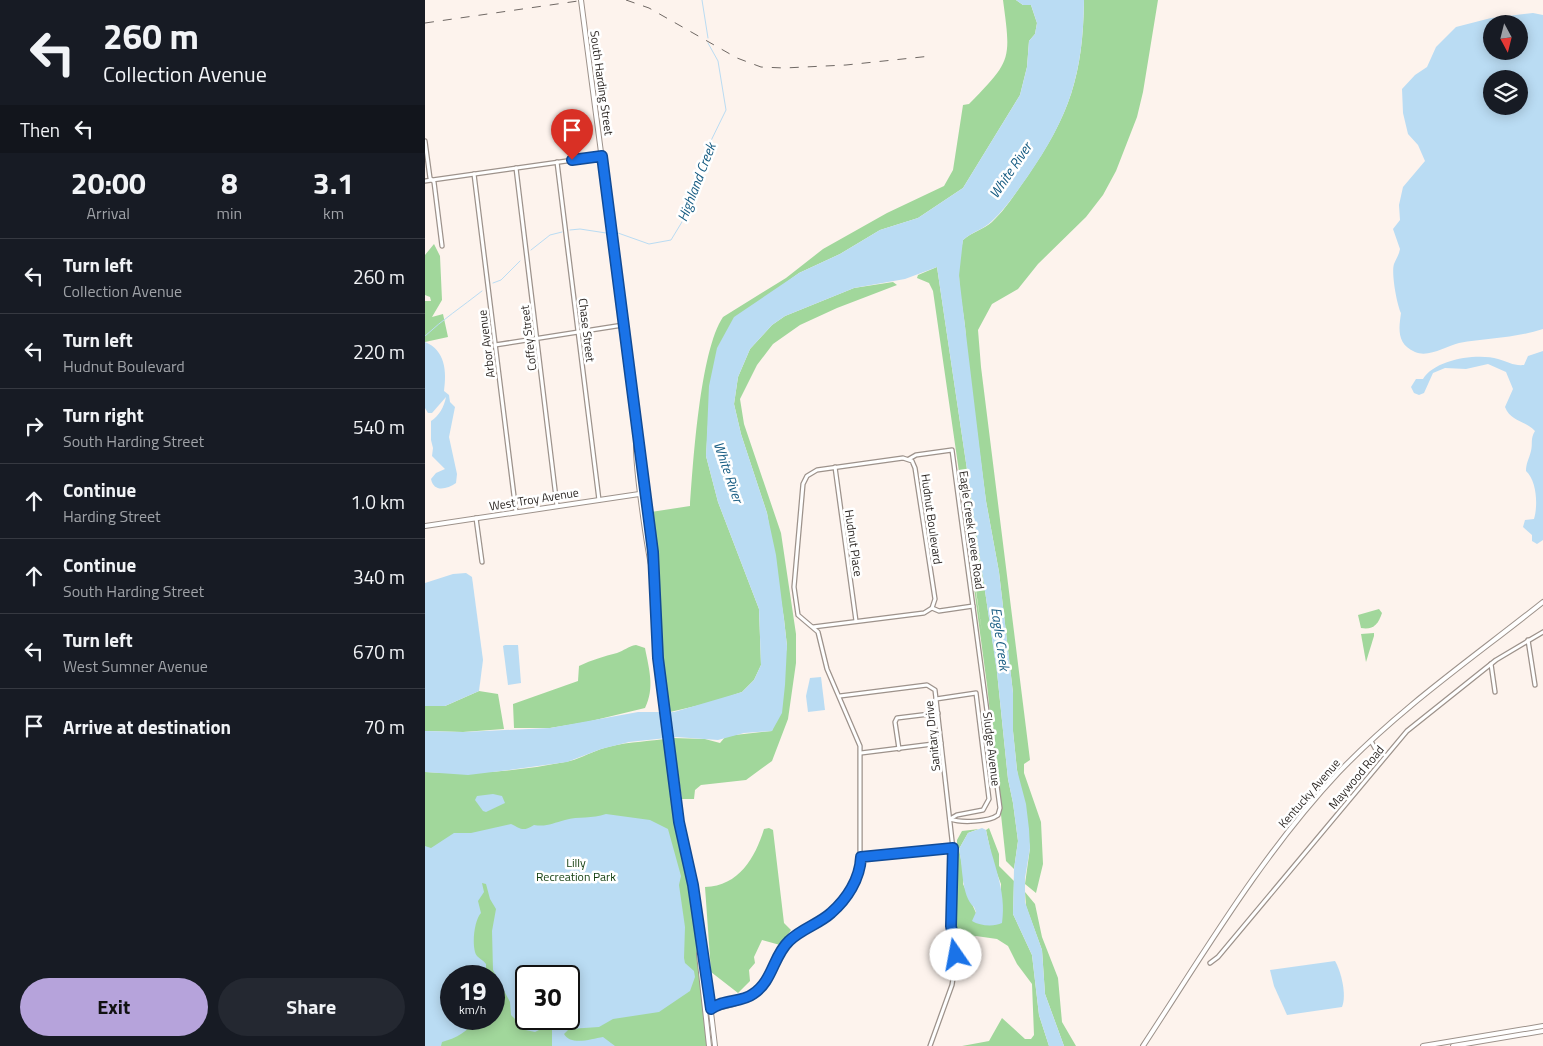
<!DOCTYPE html>
<html lang="en">
<head>
<meta charset="utf-8">
<style>
	body { margin:0; font-family:"Titillium Web",sans-serif; background:#242831; color:#f1f3f6; height:100vh; display:flex; flex-direction:column; font-size:19px; white-space:nowrap }
	* { box-sizing:border-box; margin:0 }
	p { font-size:16px; color:#9ea1a6 }
	.icon { flex:none; width:28px; height:28px; fill:none; stroke:currentColor; stroke-width:2; stroke-linecap:round; stroke-linejoin:round }
	.map { position:relative; flex:1; overflow:hidden }
	.sheet { display:flex; flex-direction:column; background:#171b24; width:425px }
	.sheet>* { flex:none }
	.guide { background:#171b24; color:#f1f3f6; overflow:hidden }
	.needle { width:32px; rotate:173deg }
	.controls { position:absolute; left:1058px; top:15px; display:grid; gap:10px }
	.controls a { display:grid; place-items:center; width:45px; height:45px; border-radius:50%; background:#171b24; box-shadow:0 2px 12px #0003; font-size:25px }
	.speed { position:absolute; left:15px; top:965px; display:flex; gap:10px; font-size:25px; font-weight:700; text-align:center }
	.speed>* { display:grid; place-content:center; width:65px; height:65px; border-radius:50%; background:#171b24; box-shadow:0 2px 12px #0003; line-height:1 }
	.speed small { font-size:12px; font-weight:400 }
	.speed .limit { border:2px solid #111; border-radius:8px; background:#fff; color:#111 }
	.pin { position:absolute; display:grid; place-items:center; width:42px; height:42px; color:#fff; margin:-51px -21px; border-radius:50% 50% 50% 0; rotate:-45deg; box-shadow:0 0 5px #0007 }
	.pin .icon { rotate:45deg }
	.me { position:absolute; width:55px; margin:-28px; rotate:348deg; stroke-linejoin:round; filter:drop-shadow(0 0 4px #0008) }
	.turn { display:flex; align-items:center; gap:18px; height:105px; padding:0 20px; font-size:22px }
	.turn .icon { width:65px; height:65px; stroke-width:2.5 }
	.turn b { display:block; font-size:35px; line-height:42px }
	.then { display:flex; align-items:center; height:48px; padding:0 20px; background:#0003; gap:10px; font-size:19px }
	.eta { display:flex; justify-content:space-evenly; align-items:center; height:85px; text-align:center }
	.eta b { font-size:30px; font-weight:700; line-height:35px }
	.button { display:flex; gap:10px; margin-top:auto; padding:10px 20px }
	.button a { flex:1; height:58px; border-radius:30px; background:#b6a3db; color:#111; font-size:20px; font-weight:700; line-height:58px; text-align:center }
	.button a+a { background:#242831; color:#f1f3f6 }
	ul { padding:0; list-style:none }
	li { display:flex; align-items:center; gap:15px; height:75px; padding:0 20px; border-top:1px solid #363941 }
	li div { flex:1 }
	li b { display:block; font-size:19px }
	li em { font-style:normal }
	main { display:flex; flex:1; min-height:0 }
	.map>svg:first-child { display:block }
	.green { fill:#a1d79b; fill-rule:evenodd }
	.water { fill:#badcf3; fill-rule:evenodd }
	.lines { fill:none; stroke-linecap:round; stroke-linejoin:round }
	.stream { stroke:#badcf3; stroke-width:1 }
	.minor-casing { stroke:#9d928b; stroke-width:5.5 }
	.major-casing { stroke:#9d928b; stroke-width:6 }
	.minor { stroke:#fff; stroke-width:3 }
	.major { stroke:#fff; stroke-width:4 }
	.rail { stroke:#6f6864; stroke-width:1; stroke-dasharray:9 9; stroke-linecap:butt }
	.route-casing { stroke:#114b97; stroke-width:12 }
	.route { stroke:#1a73e8; stroke-width:9 }
	.labels { text-anchor:middle; dominant-baseline:central; stroke-width:5; stroke-linejoin:round; paint-order:stroke }
	.street-label { font-size:12px; fill:#2e2926; stroke:#fff }
	.park-label { font-size:12px; fill:#113d0d; stroke:#fff }
	.water-label { font-size:14px; font-style:italic; fill:#175c82; stroke:#fff }
</style>
</head>
<body>
<main>
<section class="sheet">
<div class="guide">
<div class="turn"><svg class="icon" aria-label="left" viewBox="0 0 24 24"><path d="M17 20v-9H6M10 6l-5 5 5 5"/></svg><div><b>260 m</b>Collection Avenue</div></div>
<div class="then">Then<svg class="icon" aria-label="left" viewBox="0 0 24 24"><path d="M17 20v-9H6M10 6l-5 5 5 5"/></svg></div>
</div>
<div class="eta">
<div><b>20:00</b><p>Arrival</p></div>
<div><b>8</b><p>min</p></div>
<div><b>3.1</b><p>km</p></div>
</div>
<ul>
<li><svg class="icon" aria-label="left" viewBox="0 0 24 24"><path d="M17 20v-9H6M10 6l-5 5 5 5"/></svg><div><b>Turn left</b><p>Collection Avenue</p></div><em>260 m</em></li>
<li><svg class="icon" aria-label="left" viewBox="0 0 24 24"><path d="M17 20v-9H6M10 6l-5 5 5 5"/></svg><div><b>Turn left</b><p>Hudnut Boulevard</p></div><em>220 m</em></li>
<li><svg class="icon" aria-label="right" viewBox="0 0 24 24"><path d="M7 20v-9h11M14 6l5 5-5 5"/></svg><div><b>Turn right</b><p>South Harding Street</p></div><em>540 m</em></li>
<li><svg class="icon" aria-label="ahead" viewBox="0 0 24 24"><path d="M12 20V5M6 11l6-6 6 6"/></svg><div><b>Continue</b><p>Harding Street</p></div><em>1.0 km</em></li>
<li><svg class="icon" aria-label="ahead" viewBox="0 0 24 24"><path d="M12 20V5M6 11l6-6 6 6"/></svg><div><b>Continue</b><p>South Harding Street</p></div><em>340 m</em></li>
<li><svg class="icon" aria-label="left" viewBox="0 0 24 24"><path d="M17 20v-9H6M10 6l-5 5 5 5"/></svg><div><b>Turn left</b><p>West Sumner Avenue</p></div><em>670 m</em></li>
<li><svg class="icon" aria-label="arrive" viewBox="0 0 24 24"><path d="M6 21V4h12l-3 4 3 4H6"/></svg><div><b>Arrive at destination</b></div><em>70 m</em></li>
</ul>
<div class="button"><a>Exit</a><a>Share</a></div>
</section>
<div class="map">
<svg width="1118" height="1046" viewBox="0 0 1118 1046">
	<rect width="100%" height="100%" fill="#fdf3ed"/>
	<g class="green">
		<path d="M578 0H591L598 5H606L612 23 610 34 604 41 602 67 595 95 538 188 493 218 455 230 415 254 374 273 348 292 283 424 281 456 293 502 334 609 336 665 329 680 317 692 288 702 245 712 235 639 232 567 226 512 265 506C268 463 275 351 298 317L361 278 398 249 462 213 519 186 528 170 538 105 544 104C587 60 586 60 578 0Z"/>
		<path d="M659 0H733L718 92 712 117 691 171 678 195 661 217 613 264 593 289 567 304 553 330 556 367 605 760 599 764V773L616 822 618 864 611 893 600 884 605 848 592 770 588 731V693L574 572 561 501 541 347C542 323 534 299 534 274 533 262 536 251 538 240 547 232 559 229 567 222 581 209 591 192 602 177 645 115 658 75 659 0Z"/>
		<polygon points="9,244 15,256 17,300 7,317 18,314 23,337 0,342 0,301 6,301 5,297 0,295 0,255"/>
		<polygon points="512,267 572,672 583,779 588,803 593,841 589,869 581,861 562,685 542,536 557,632 508,291 504,283 492,278 493,275"/>
		<polygon points="468,282 472,285 412,308 375,325 348,344 332,365 315,399 319,424 356,533 371,634 371,663 363,719 347,761 321,780 276,785 270,790 269,799 257,799 248,738 280,739 295,743 301,736 347,731 362,646 359,619 342,513 316,434 309,404 313,377 325,349 347,325 360,316 429,288"/>
		<path d="M954 609 957 613C953 625 948 630 936 628L933 615Z"/>
		<polygon points="949,633 949,636 941,662 936,634"/>
		<path d="M211 645 220 648C224 669 230 688 220 708L162 722 125 728H89L88 704 153 681 154 666C167 660 179 656 192 653 199 651 203 646 211 645Z"/>
		<polygon points="54,691 73,694 79,729 38,732 0,731 0,706 20,706"/>
		<path d="M240 739 254 838 266 894 282 1046H0V772C47 775 94 771 140 762 153 760 164 753 176 749 197 742 218 742 240 739ZM26 976H69V1019H26ZM101 976H144V1019H101Z"/>
		<path d="M344 828 348 830 359 923 366 930 355 945 337 940 329 957 330 963 324 970 325 981 313 993 286 972 280 887C314 886 330 858 339 829Z"/>
		<polygon points="564,828 574,854 574,866 589,881 588,914 607,955 614,1015 624,1046 537,1046 564,1041 577,1018 600,1039 606,1039 609,1035 607,984 592,964 583,946 572,939 551,936 534,942 531,941 532,840 537,831 554,829 543,833 534,849 539,876 538,884 551,913 576,894 576,884 568,863 561,830"/>
		<polygon points="600,892 610,904 617,937 633,978 637,1022 651,1046 639,1046 620,994 617,950 601,906"/>
	</g>
	<g class="water">
		<path d="M591 0H659C658 74 645 115 603 176 592 191 581 208 567 221 559 229 547 232 538 240L534 276 561 501 574 572 588 693V731L592 770 601 804 604 829 605 848 600 878V902L617 950 620 994 639 1046H624L614 1015 607 955 588 914 589 869 593 841 588 803 583 779 572 672 512 267 480 279 429 288 360 316 347 325 325 349 313 377 309 404 316 434 342 513 351 555 359 619 362 646 360 685 357 713 347 731 319 733 293 740 251 737 204 742 176 749 142 762 84 770 43 775 0 772V731L38 732 125 728 213 712H249L317 692 329 680 336 665 334 609 293 502 281 456 284 386 292 348 309 317 374 273 415 254 455 230 493 218 538 188 595 95 602 67 604 41 610 34 612 23 606 5H598Z"/>
		<path d="M1108 13 1118 15V329C1091 338 1062 338 1034 343 1021 346 1004 358 990 352 971 344 974 328 976 313 972 305 966 273 969 264 971 259 974 255 975 249L968 229 975 220 974 205 978 187 1000 161 993 145 983 134 978 113 977 89 990 75 1002 67 1011 47 1031 27 1066 18ZM1066 24H1094V51H1066ZM1066 79H1094V106H1066Z"/>
		<path d="M0 342C20 350 22 371 19 391L24 395 25 402 30 407 24 437 32 474 31 483C22 489 9 493 6 479L11 473 20 469 7 456 8 448 6 440V421C14 416 19 407 21 397L7 413H3L0 408Z"/>
		<path d="M1118 351V540L1112 544 1107 541V535L1098 527 1100 520 1109 519C1113 506 1112 481 1101 471 1101 463 1104 459 1106 451 1108 443 1105 439 1110 431 1100 420 1086 422 1080 407L1088 389 1081 372 1063 364 1041 369 1020 368 1008 373 999 393 994 395 989 393 986 387 991 379H998C1010 359 1053 353 1073 359 1083 362 1089 366 1099 365L1103 356Z"/>
		<polygon points="41,573 47,577 58,660 54,691 20,706 0,706 0,583 28,574"/>
		<polygon points="80,645 93,645 96,683 83,685 78,646"/>
		<polygon points="396,677 400,710 383,712 381,696 385,678"/>
		<polygon points="68,794 77,796 80,803 61,812 58,811 50,800 52,796"/>
		<path d="M181 814 225 820 243 829 256 876 254 885 260 927 259 958 260 963 269 971 270 977 265 991 234 1012 188 1019 174 1027 144 1029 139 1034C146 1046 166 1039 178 1037L190 1046H127V1023L129 1019H144V976H101V1019H123L122 1026 110 1032 96 1029V1025L86 1015 85 1002 68 970 67 931 71 909 65 899 61 884 57 883 59 892 53 901 56 913C49 920 46 948 52 956 55 959 58 960 61 964V976H26V1019H52C43 1031 32 1038 17 1042L16 1046H0V846L6 848 29 833H46L86 824C97 829 97 832 109 825 122 827 128 823 140 820 154 816 167 819 181 814Z"/>
		<path d="M557 828 561 830C567 862 582 890 577 923 569 927 555 926 547 921L551 912 549 907C536 896 538 866 534 849L543 833Z"/>
		<path d="M910 961C916 971 922 995 917 1007L862 1015 849 986 845 970Z"/>
	</g>
	<g class="lines">
		<g class="stream">
			<polyline points="277,0 283,38"/>
			<polyline points="145,230 155,229 181,233"/>
			<polyline points="193,233 224,244 246,240 263,212 279,155 301,110 293,61 283,43"/>
			<polyline points="106,250 125,235 137,232"/>
			<polyline points="68,283 76,280 95,261"/>
			<path d="M0 336C17 320 38 306 57 291"/>
		</g>
		<defs>
			<g id="minor">
				<polyline points="0,141 5,178 9,182 17,246"/>
				<polyline points="132,162 174,500"/>
				<polyline points="91,168 132,506"/>
				<polyline points="49,174 91,512"/>
				<polyline points="0,181 177,156"/>
				<polyline points="70,345 198,325"/>
				<path d="M484 459 491 455 527 450 575 808 573 815C564 822 536 823 525 819"/>
				<polyline points="410,467 431,621"/>
				<polyline points="51,518 57,562"/>
				<polyline points="507,608 514,611 548,606"/>
				<polyline points="1103,640 1110,685"/>
				<polyline points="1066,664 1070,692"/>
				<polyline points="415,696 502,685 510,690 529,858 526,929 531,960 527,985 505,1046"/>
				<polyline points="511,699 551,693 564,799 558,810 532,815 525,819"/>
				<polyline points="946,741 951,750 960,755"/>
				<polyline points="474,749 470,722 472,718 513,713"/>
				<polyline points="436,753 516,743"/>
				<polyline points="436,857 528,848"/>
				<polyline points="785,963 793,957 982,731 1071,660 1118,632"/>
				<polyline points="286,1009 292,1005 321,999"/>
				<path d="M280 1010C312 1006 333 1000 348 969 353 959 357 947 365 940 377 929 392 924 404 915 417 906 429 886 435 871V746L402 669 393 632 373 615 369 587 378 484 382 476 392 470 478 458 487 461 490 468 510 599 507 608 499 613 388 627"/>
			</g>
			<g id="major">
				<polyline points="156,0 227,541 233,658 253,817 268,885 276,949 279,953 290,1046"/>
				<path d="M212 437C207 450 223 555 228 573"/>
				<polyline points="0,526 221,493"/>
				<polyline points="276,949 274,954 284,1046"/>
				<path d="M718 1046C779 953 837 854 914 772 975 708 1049 657 1118 602"/>
				<polyline points="998,1046 1118,1026"/>
				<polyline points="1028,1046 1118,1031"/>
			</g>
		</defs>
		<use href="#minor" class="minor-casing"/>
		<use href="#major" class="major-casing"/>
		<use href="#minor" class="minor"/>
		<use href="#major" class="major"/>
		<g class="rail">
			<polyline points="201,0 224,8 312,58 336,67 359,68 421,65 506,56"/>
			<polyline points="0,23 160,0"/>
		</g>
	</g>
	<g class="lines">
		<defs>
			<path id="route" d="M147 160 177 156 228 552 233 658 254 822 268 885 286 1009C298 999 316 1003 328 994 348 981 348 956 364 941 376 929 394 924 406 913 422 899 435 879 436 857L528 848 526 926 531 955"/>
		</defs>
		<use href="#route" class="route-casing"/>
		<use href="#route" class="route"/>
	</g>
	<g class="labels">
		<g class="street-label">
			<text transform="translate(177 83) rotate(82)">South Harding Street</text>
			<text transform="translate(162 330) rotate(83)">Chase Street</text>
			<text transform="translate(103 338) rotate(-97)">Coffey Street</text>
			<text transform="translate(61 344) rotate(-97)">Arbor Avenue</text>
			<text transform="translate(109 499) rotate(-9)">West Troy Avenue</text>
			<text transform="translate(507 519) rotate(82)">Hudnut Boulevard</text>
			<text transform="translate(547 530) rotate(82)">Eagle Creek Levee Road</text>
			<text transform="translate(429 543) rotate(82)">Hudnut Place</text>
			<text transform="translate(507 736) rotate(-96)">Sanitary Drive</text>
			<text transform="translate(567 749) rotate(83)">Sludge Avenue</text>
			<text transform="translate(931 777) rotate(-50)">Maywood Road</text>
			<text transform="translate(884 793) rotate(-49)">Kentucky Avenue</text>
		</g>
		<g class="park-label">
			<text x="151" y="862">Lilly<tspan x="151" dy="14">Recreation Park</tspan></text>
		</g>
		<g class="water-label">
			<text transform="translate(585 170) rotate(-56)">White River</text>
			<text transform="translate(271 182) rotate(-69)">Highland Creek</text>
			<text transform="translate(304 472) rotate(71)">White River</text>
			<text transform="translate(576 639) rotate(82)">Eagle Creek</text>
		</g>
	</g>
</svg>
<div class="controls">
<a><svg class="needle" viewBox="-14 -14 28 28"><path d="M0-13l5 13h-10z" fill="#e53935"/><path d="M0 13l5-13h-10z" fill="#9ea1a6"/></svg></a>
<a><svg class="icon" aria-label="layers" viewBox="0 0 24 24"><path d="M12 4l9 5-9 5-9-5zM3 14l9 5 9-5"/></svg></a>
</div>
<div class="speed"><div>19<small>km/h</small></div><div class="limit">30</div></div>
<div class="pin" style="left:147px;top:160px;background:#d93025"><svg class="icon" aria-label="arrive" viewBox="0 0 24 24"><path d="M6 21V4h12l-3 4 3 4H6"/></svg></div>
<svg class="me" style="left:531px;top:955px" viewBox="-20 -20 40 40"><circle r="19" fill="#fff"/><path d="M0-13L10 11 0 6-10 11z" fill="#1a73e8"/></svg>
</div>
</main>
</body>
</html>
